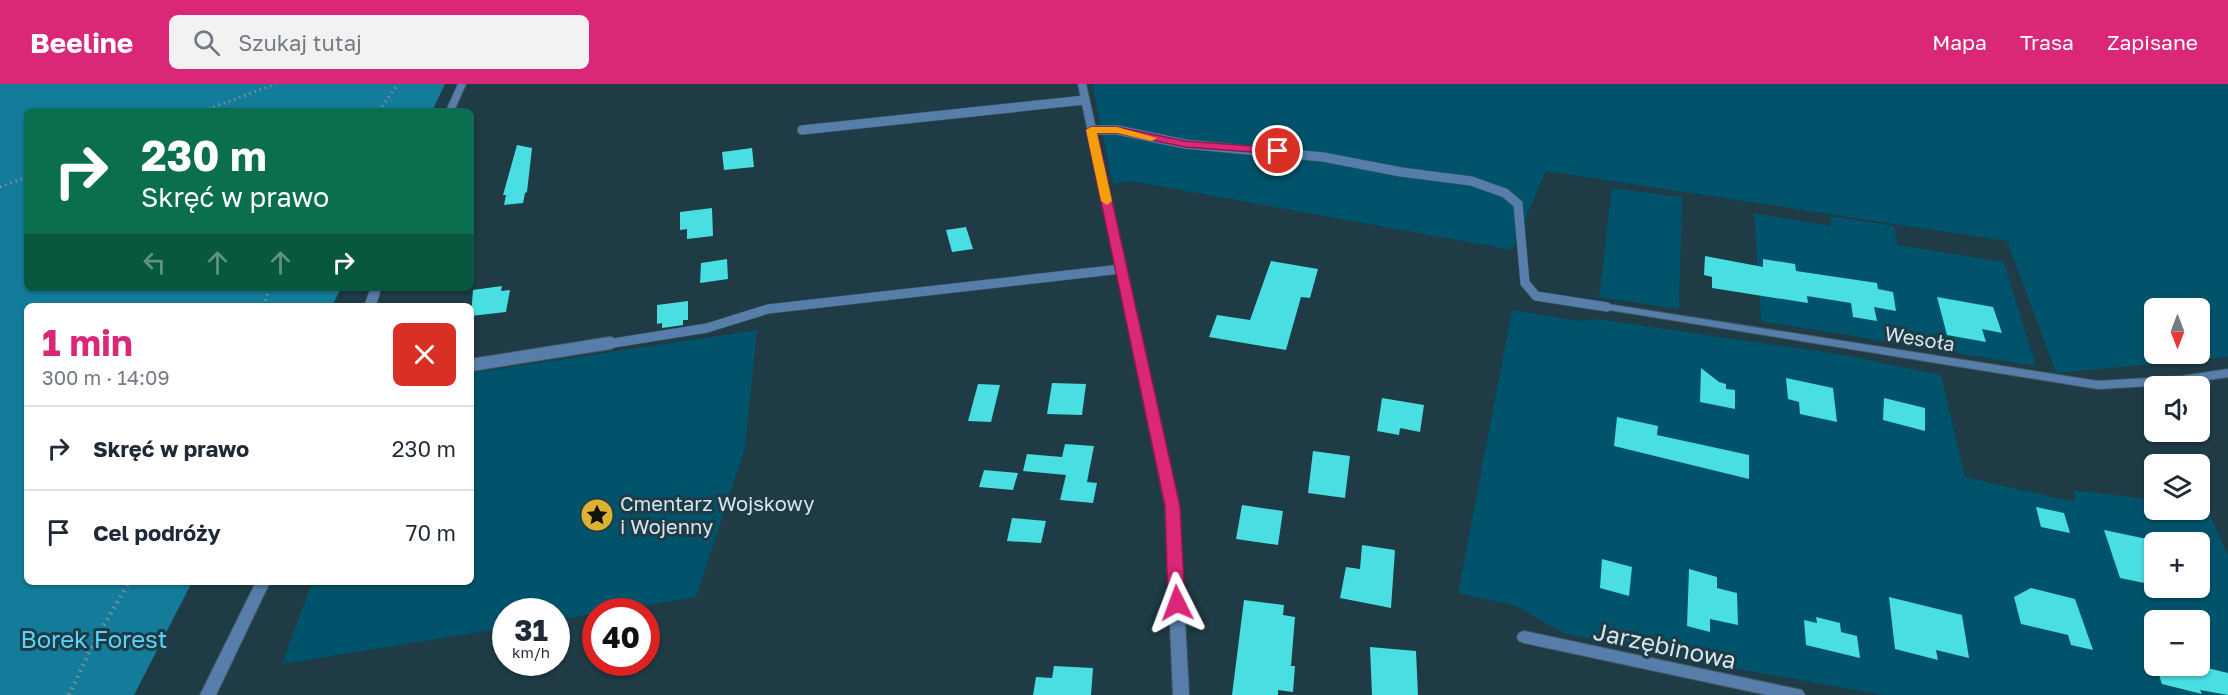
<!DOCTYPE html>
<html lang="pl">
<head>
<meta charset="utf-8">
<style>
	body { margin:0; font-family:"Golos Text",sans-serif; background:#f2f2f3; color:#1f2937; height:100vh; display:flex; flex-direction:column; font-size:22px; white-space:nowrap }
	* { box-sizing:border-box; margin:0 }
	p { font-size:20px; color:#747a83 }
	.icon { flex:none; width:33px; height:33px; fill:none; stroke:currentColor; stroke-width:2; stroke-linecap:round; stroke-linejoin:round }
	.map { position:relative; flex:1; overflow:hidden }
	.side { position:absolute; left:24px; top:219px; width:450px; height:282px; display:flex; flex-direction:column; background:#fff; border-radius:9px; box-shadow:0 2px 4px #0004 }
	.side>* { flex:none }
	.top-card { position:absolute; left:24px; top:24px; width:450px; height:183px; border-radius:9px; box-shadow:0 2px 4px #0004; background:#0b6e4f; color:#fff; overflow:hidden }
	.needle { width:39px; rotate:180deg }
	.buttons { position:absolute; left:2144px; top:214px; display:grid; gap:12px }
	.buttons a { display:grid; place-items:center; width:66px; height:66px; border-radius:9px; background:#fff; box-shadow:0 2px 4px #0004; font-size:30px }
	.speed { position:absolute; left:492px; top:514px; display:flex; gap:12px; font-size:30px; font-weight:700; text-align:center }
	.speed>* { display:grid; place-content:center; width:78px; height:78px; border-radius:50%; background:#fff; box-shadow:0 2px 4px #0004; line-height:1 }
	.speed small { font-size:15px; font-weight:400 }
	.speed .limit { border:9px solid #d22; background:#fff; color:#111 }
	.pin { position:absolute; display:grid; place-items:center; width:51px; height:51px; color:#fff; margin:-26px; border:3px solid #fff; border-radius:50%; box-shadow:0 2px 6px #0007 }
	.me { position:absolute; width:66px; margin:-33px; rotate:357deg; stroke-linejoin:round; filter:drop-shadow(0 0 4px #0008) }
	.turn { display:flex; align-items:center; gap:21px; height:126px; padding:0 18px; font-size:27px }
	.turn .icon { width:78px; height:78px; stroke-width:2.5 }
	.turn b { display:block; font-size:42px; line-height:51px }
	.lanes { display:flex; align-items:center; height:57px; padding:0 18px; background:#0003; justify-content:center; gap:30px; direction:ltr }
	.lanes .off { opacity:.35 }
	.round { display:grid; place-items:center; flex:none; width:63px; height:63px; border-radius:9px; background:#f2f2f3 }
	.overview { display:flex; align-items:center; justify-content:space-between; height:102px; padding:0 18px }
	h1 { font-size:36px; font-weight:700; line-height:45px; color:#db2777 }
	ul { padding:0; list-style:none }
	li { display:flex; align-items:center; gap:18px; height:84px; padding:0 18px; border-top:2px solid #e0e1e3 }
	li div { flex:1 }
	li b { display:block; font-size:22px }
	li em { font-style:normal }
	header { display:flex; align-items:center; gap:36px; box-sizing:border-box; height:84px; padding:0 30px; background:#db2777; color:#fff }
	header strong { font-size:28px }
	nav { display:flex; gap:33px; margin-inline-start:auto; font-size:21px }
	.search { width:420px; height:54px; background:#f2f2f3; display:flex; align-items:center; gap:15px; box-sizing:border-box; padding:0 21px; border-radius:9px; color:#747a83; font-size:22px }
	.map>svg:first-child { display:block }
	.green { fill:#00536b; fill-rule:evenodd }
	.forest { fill:#147c9b }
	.building { fill:#48dee2 }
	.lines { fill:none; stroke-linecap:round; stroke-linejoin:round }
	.service-far1-casing { stroke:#405a63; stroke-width:10 }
	.service-casing { stroke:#405a63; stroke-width:14 }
	.minor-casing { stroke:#405a63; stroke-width:2 }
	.tertiary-casing { stroke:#405a63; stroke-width:2 }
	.path-far1 { stroke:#7b9099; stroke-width:3; stroke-dasharray:1.5 4; stroke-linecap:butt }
	.path { stroke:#7b9099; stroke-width:4.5; stroke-dasharray:1.5 5; stroke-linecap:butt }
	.service-far1 { stroke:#577eab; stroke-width:9 }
	.service { stroke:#577eab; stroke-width:12 }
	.minor { fill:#577eab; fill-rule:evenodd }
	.tertiary { fill:#577eab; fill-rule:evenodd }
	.route { fill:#db2777; stroke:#8e194d; stroke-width:1.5 }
	.slow { fill:#f59e0b }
	.labels { text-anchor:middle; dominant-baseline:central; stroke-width:6; stroke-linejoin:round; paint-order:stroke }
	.street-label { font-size:20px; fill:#d7e6ed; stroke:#1f3b45 }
	.poi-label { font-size:20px; fill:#d7e6ed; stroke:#1f3b45; text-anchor:start }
	.near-park-label { font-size:24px; fill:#5ad3fe; stroke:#1f3b45 }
	.near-street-label { font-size:24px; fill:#d7e6ed; stroke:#1f3b45 }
</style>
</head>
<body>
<header>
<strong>Beeline</strong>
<div class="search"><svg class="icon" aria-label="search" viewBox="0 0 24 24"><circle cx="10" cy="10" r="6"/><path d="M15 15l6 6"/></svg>Szukaj tutaj</div>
<nav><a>Mapa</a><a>Trasa</a><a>Zapisane</a></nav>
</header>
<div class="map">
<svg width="2228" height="611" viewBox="0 0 2228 611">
	<rect width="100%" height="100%" fill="#1f3b45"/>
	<g class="green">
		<path d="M1092 0H2228V273L2056 289 2007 157 1546 87 1512 166 1131 97 1113 100ZM2154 225H2199V270H2154Z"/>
		<polygon points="1612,104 1682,113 1679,225 1599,213"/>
		<polygon points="1754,129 1831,142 1830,132 1894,142 1898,161 2004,178 2036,282 1761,237"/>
		<path d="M1512 226 1580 237 1598 235 1844 271 1941 291 1965 393 2075 418 2074 406 2154 416V426H2199V421L2206 422 2228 471V611H1883L1672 573 1563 549 1516 522 1458 509ZM2154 459H2199V504H2154ZM2154 537H2199V582H2154Z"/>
		<polygon points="757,246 745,364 696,513 557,536 556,528 506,528 505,544 282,580 312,498 471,498 471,289"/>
	</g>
	<polygon class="forest" points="0,0 445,0 432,27 27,27 27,204 341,204 332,222 27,222 27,498 192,498 134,611 0,611"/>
	<g class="building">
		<polygon points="517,61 532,64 527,108 525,109 523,119 504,121 506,111 503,111"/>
		<polygon points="752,64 754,83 724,86 722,68"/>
		<polygon points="712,124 713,152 687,155 687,145 680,146 680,128"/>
		<polygon points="966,143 973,165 952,168 946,146"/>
		<polygon points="1705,172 1763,183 1763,175 1795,180 1796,187 1877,199 1878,205 1893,208 1896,227 1874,223 1877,237 1853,233 1851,219 1807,212 1808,219 1712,204 1712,193 1704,191"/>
		<polygon points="727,175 728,195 700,199 701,179"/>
		<polygon points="1271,177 1318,185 1310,214 1301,213 1286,266 1209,253 1217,231 1250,236"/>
		<polygon points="502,202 501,207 510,206 506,228 471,232 473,206"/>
		<polygon points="1937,213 1993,223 2002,249 1982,245 1986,258 1947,251"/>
		<polygon points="688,217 688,236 683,236 683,241 662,244 662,239 657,240 657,221"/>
		<polygon points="1701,284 1719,298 1726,300 1726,305 1735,306 1735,325 1700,318"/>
		<polygon points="1786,294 1833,304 1837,338 1800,330 1799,318 1788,315"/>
		<polygon points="1052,299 1086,300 1082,331 1047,330"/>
		<polygon points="978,300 1000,301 991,338 968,337"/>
		<polygon points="1382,314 1424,321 1420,348 1400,344 1399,351 1377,347"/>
		<polygon points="1884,314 1925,324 1925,347 1883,336"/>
		<polygon points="1617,333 1658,342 1657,351 1749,371 1749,395 1614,362"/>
		<polygon points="1065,360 1094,362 1087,398 1097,399 1093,419 1060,416 1066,391 1023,387 1027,370 1062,373"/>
		<polygon points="1313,367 1350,372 1345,414 1308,409"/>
		<polygon points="984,386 1018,389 1013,406 979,403"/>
		<polygon points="1242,421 1283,427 1278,461 1236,455"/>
		<polygon points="2036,423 2064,429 2070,449 2041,443"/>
		<polygon points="1012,434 1046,437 1041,459 1007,457"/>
		<polygon points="2104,446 2147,455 2150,465 2154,466 2154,501 2120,494"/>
		<polygon points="1362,461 1395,466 1391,524 1340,514 1346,483 1360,485"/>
		<polygon points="1602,475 1632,483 1629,512 1600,504"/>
		<polygon points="1689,485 1717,493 1717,504 1737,509 1738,541 1710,535 1710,548 1687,542"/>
		<polygon points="2031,504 2075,515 2093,566 2071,561 2068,551 2021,540 2014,513"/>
		<polygon points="1889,513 1962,531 1969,574 1936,566 1938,576 1895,565"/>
		<polygon points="1244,516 1284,521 1283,531 1295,533 1291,582 1295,582 1293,608 1278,606 1278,611 1232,611"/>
		<polygon points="1816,533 1840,539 1841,548 1857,552 1860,574 1806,561 1804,536 1817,539"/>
		<polygon points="1370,563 1416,567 1418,611 1372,611"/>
		<polygon points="1054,582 1093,584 1091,611 1033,611 1036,593 1052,594"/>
		<polygon points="2156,582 2199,582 2228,589 2228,611 2200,606 2202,610 2162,600"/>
	</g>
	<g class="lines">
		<defs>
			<g id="service-far1">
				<polyline points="802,46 1085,16"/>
				<polyline points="1091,46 1117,46 1185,60 1323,73 1401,88 1471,97 1505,109 1518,120 1525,199 1536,212 1607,223"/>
				<polyline points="601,261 707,244 768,225 1121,185"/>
			</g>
			<polyline id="service" points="471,281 610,259"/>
			<g id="minor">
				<polygon points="458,0 466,0 454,27 446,27"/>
				<polygon points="371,204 381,204 376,222 364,222"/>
				<polygon points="1607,220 2098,297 2182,292 2228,285 2228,293 2182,300 2098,305 1603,225 1601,223 1603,221"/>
				<polygon points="256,498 270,498 216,611 200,611"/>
				<polygon points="1524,547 1797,605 1802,606 1805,611 1767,611 1524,559 1519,557 1517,553 1519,549"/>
			</g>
			<polygon id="tertiary" points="1078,0 1086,0 1179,422 1189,611 1173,611 1165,422"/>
		</defs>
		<use href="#service-far1" class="service-far1-casing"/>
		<use href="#service" class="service-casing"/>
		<use href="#minor" class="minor-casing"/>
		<use href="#tertiary" class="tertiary-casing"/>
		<g class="path-far1">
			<polyline points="203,27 276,0"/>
			<polyline points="379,27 398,0"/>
			<polyline points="0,103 27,93"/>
			<polyline points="264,222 269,204"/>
		</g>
		<polyline class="path" points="69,611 94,558 129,498"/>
		<use href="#service-far1" class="service-far1"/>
		<use href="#service" class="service"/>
		<use href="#minor" class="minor"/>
		<use href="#tertiary" class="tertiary"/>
	</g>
	<polygon class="route" points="1091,43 1117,43 1185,57 1278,64 1283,67 1278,70 1185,63 1117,49 1097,49 1180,422 1185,519 1177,526 1168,519 1165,422 1086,46"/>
	<polygon class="slow" points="1117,43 1157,54 1152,57 1117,49 1097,49 1112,117 1107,121 1101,117 1086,46 1091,43"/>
	<defs>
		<symbol id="sight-disc" viewBox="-11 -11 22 22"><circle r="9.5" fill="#ddb233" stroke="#1f3b45"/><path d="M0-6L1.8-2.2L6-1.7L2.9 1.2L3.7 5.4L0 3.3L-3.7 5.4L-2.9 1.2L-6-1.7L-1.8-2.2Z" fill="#111"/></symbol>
	</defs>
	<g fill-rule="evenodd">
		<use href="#sight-disc" x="578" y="412" width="38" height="38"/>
	</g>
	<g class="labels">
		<g class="street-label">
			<text transform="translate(1920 254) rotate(9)">Wesoła</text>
		</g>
		<g class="poi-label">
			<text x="620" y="419">Cmentarz Wojskowy<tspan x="620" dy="23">i Wojenny</tspan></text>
		</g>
		<g class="near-park-label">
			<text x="94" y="554">Borek Forest</text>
		</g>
		<g class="near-street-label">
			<text transform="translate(1665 561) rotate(12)">Jarzębinowa</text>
		</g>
	</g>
</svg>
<div class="buttons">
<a><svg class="needle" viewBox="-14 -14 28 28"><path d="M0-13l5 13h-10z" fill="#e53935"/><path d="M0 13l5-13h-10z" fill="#747a83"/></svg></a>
<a><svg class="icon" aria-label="sound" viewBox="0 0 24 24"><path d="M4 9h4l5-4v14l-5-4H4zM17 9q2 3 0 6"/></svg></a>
<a><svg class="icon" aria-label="layers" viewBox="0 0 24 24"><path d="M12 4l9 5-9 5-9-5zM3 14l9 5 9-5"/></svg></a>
<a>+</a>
<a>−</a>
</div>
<div class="speed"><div>31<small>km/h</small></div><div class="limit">40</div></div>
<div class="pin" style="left:1278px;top:67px;background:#d93025"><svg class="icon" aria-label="arrive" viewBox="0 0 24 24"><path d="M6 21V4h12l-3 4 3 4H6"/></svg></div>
<svg class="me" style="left:1177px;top:519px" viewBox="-20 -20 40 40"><path d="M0-17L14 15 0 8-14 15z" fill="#db2777" stroke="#fff" stroke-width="4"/></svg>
<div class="top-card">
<div class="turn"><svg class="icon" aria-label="right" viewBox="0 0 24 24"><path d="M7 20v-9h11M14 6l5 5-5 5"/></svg><div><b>230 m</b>Skręć w prawo</div></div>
<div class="lanes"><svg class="icon off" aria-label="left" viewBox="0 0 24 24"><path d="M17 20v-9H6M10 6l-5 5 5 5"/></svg><svg class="icon off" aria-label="ahead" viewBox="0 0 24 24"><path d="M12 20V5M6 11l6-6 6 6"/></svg><svg class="icon off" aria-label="ahead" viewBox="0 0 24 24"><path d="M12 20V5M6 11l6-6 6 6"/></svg><svg class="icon" aria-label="right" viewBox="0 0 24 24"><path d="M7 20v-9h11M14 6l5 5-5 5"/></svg></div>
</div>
<section class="side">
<div class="overview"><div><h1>1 min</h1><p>300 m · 14:09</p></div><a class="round" style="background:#d93025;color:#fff"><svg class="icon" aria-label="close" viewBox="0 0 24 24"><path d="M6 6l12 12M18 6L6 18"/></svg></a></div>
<ul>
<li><svg class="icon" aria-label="right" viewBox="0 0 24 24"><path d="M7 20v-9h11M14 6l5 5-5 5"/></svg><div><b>Skręć w prawo</b></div><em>230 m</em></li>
<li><svg class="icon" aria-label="arrive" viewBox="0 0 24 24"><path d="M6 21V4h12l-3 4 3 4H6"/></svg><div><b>Cel podróży</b></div><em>70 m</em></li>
</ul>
</section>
</div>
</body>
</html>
